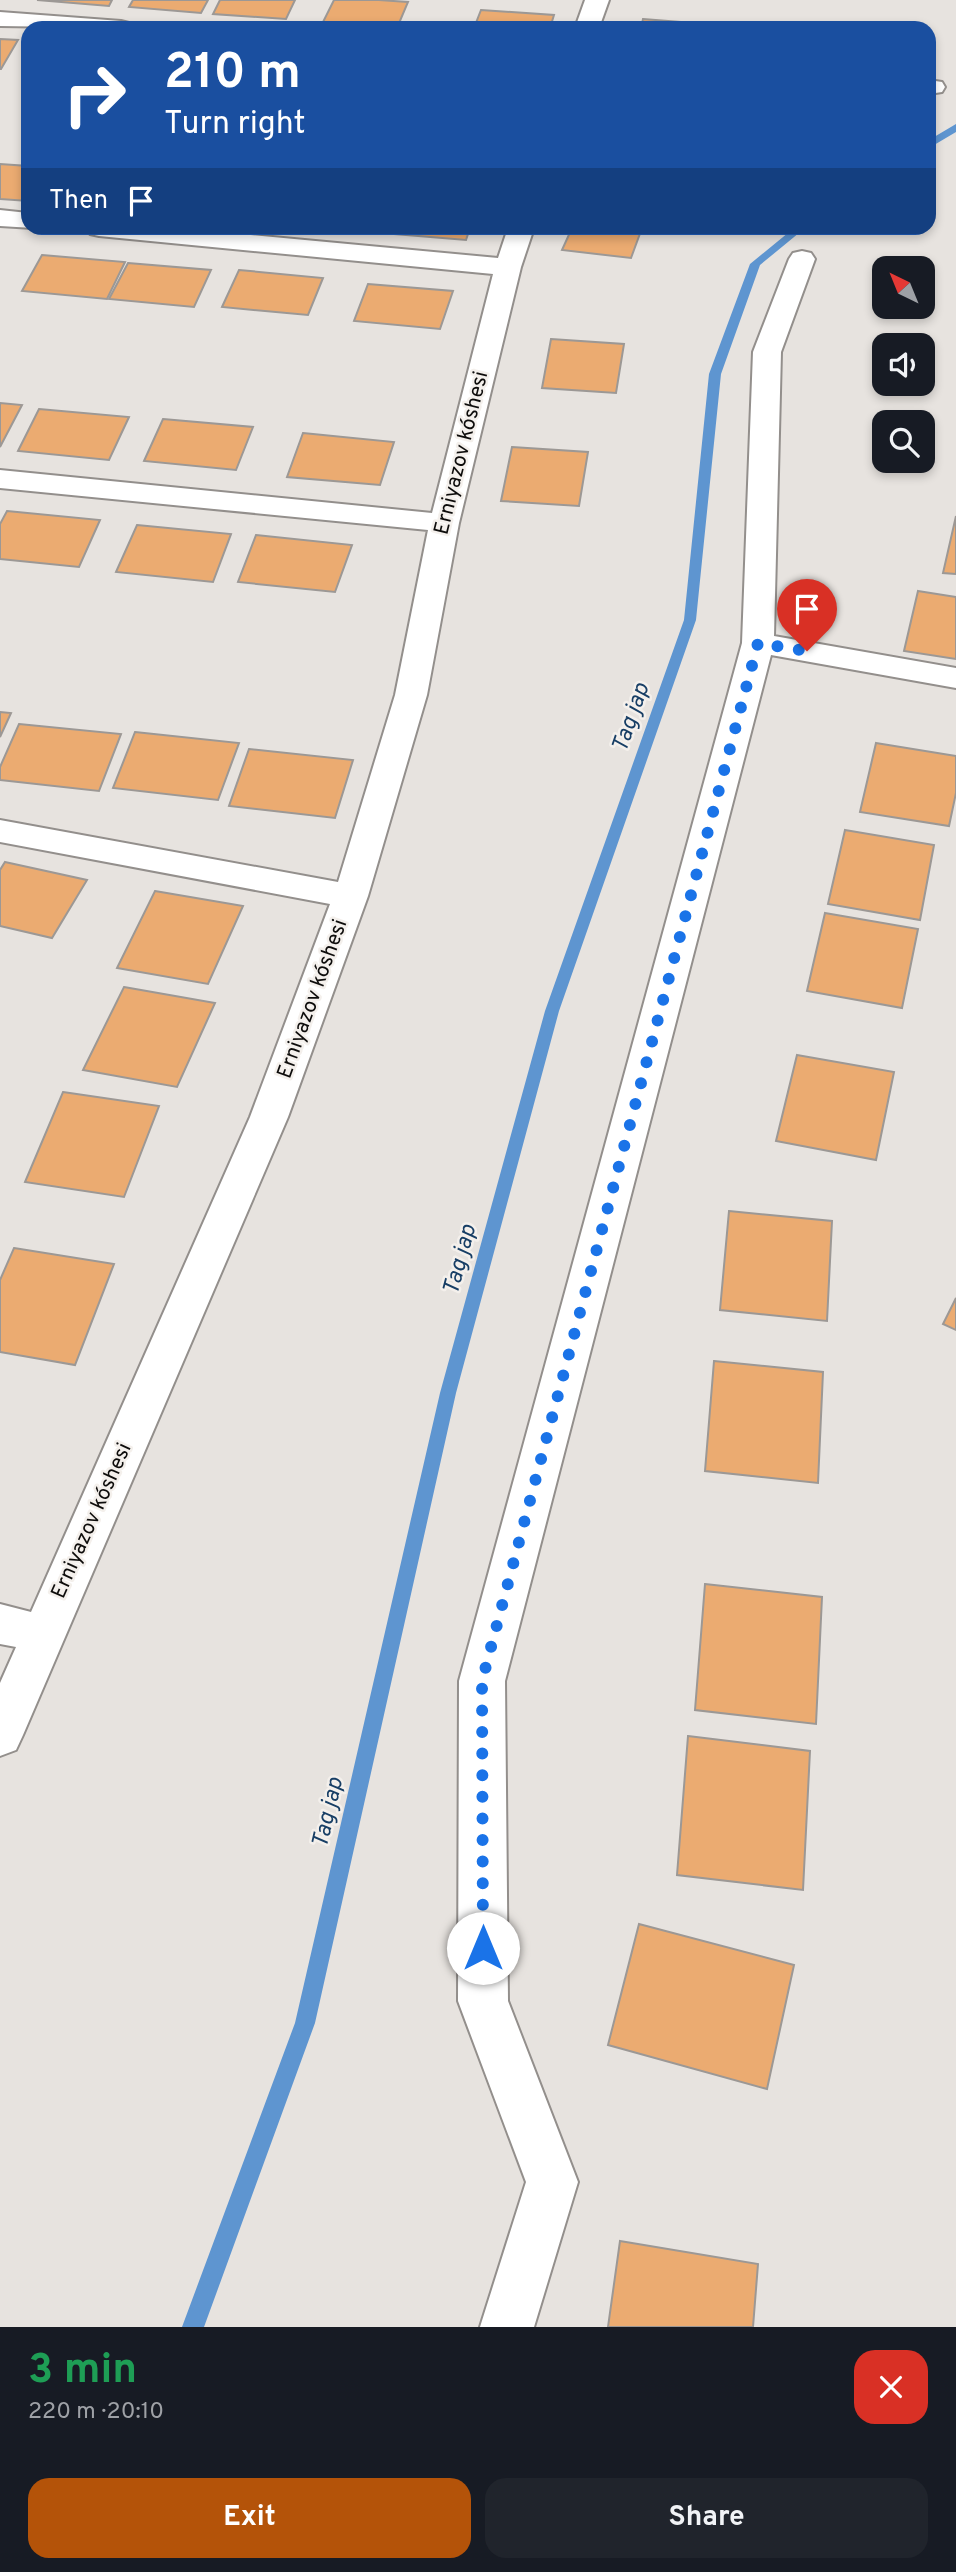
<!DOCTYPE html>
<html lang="en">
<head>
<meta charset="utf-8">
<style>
	body { margin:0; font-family:Overpass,sans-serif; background:#20242c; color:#f1f3f6; height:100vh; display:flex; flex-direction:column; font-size:26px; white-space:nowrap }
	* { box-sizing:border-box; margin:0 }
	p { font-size:23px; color:#9ea1a6 }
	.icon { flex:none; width:38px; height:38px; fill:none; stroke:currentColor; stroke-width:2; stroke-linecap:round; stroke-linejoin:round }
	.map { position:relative; height:2327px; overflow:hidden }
	.details { display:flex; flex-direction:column; background:#171b24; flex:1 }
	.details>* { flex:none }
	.banner { position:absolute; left:21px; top:21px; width:915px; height:214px; border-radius:21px; box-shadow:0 4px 10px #0003; background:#1a4fa0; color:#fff; overflow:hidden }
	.needle { width:46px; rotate:317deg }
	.fabs { position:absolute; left:872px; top:256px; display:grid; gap:14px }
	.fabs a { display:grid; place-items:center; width:63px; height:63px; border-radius:14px; background:#171b24; box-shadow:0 4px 10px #0003; font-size:35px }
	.pin { position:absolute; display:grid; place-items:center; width:60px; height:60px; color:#fff; margin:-72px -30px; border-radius:50% 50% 50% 0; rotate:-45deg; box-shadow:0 0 7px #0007 }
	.pin .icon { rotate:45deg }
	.me { position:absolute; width:77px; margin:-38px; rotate:0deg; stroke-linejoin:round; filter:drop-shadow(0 0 5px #0008) }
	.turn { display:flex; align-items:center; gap:24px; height:147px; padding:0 28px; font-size:32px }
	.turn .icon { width:91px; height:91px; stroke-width:2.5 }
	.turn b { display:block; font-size:49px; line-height:60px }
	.then { display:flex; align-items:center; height:66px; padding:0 28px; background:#0003; gap:14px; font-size:26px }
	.round { display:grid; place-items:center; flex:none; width:74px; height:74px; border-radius:21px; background:#20242c }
	.headline { display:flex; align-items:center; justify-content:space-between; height:119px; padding:0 28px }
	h1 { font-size:42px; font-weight:700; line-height:52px; color:#1e9e55 }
	.primary-button { display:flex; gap:14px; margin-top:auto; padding:14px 28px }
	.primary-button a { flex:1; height:80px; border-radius:21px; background:#b45309; color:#fff; font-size:28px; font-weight:700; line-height:80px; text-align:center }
	.primary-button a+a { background:#20242c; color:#f1f3f6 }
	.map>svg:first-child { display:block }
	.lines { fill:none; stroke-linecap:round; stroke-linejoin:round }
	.stream { fill:#5e95d0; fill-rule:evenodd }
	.building { fill:#ebab71; stroke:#9c9895; stroke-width:2 }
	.street-casing { stroke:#938f8c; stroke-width:4 }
	.street { fill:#fff; fill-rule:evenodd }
	.route { stroke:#1a73e8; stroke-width:12; stroke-dasharray:0 21.6 }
	.labels { text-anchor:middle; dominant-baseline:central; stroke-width:5; stroke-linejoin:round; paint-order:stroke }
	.street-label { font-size:21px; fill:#0d0c0b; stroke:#f4f0ec }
	.water-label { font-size:23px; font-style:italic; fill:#173e65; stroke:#f4f0ec }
</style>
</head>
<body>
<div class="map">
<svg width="956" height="2327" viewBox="0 0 956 2327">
	<rect width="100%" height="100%" fill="#e7e3df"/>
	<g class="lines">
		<g class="stream">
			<polygon points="956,124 956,132 929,148 929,140"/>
			<polygon points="794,228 805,228 760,265 721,374 696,620 559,1011 456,1393 315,2023 204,2327 182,2327 295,2023 440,1393 545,1011 684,620 709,374 750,264"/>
		</g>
	</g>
	<g class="building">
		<polygon points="37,0 112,0 109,6"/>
		<polygon points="133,0 208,0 201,13 129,7"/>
		<polygon points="220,0 295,0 286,19 213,14"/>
		<polygon points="334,0 379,0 408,2 397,28 372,28 322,24"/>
		<polygon points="481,10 554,15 550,28 474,28"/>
		<polygon points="643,19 718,25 718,28 641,28"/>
		<polygon points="0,39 18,40 1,69 0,69"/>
		<polygon points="0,164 28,166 28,201 0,199"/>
		<polygon points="385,228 470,228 466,240 383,233"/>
		<polygon points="572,228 642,228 631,258 562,250"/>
		<polygon points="42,255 125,262 107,299 22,291"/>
		<polygon points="128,263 211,270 194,307 109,299"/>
		<polygon points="239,270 323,278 308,315 222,307"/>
		<polygon points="368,284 453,291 440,329 354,321"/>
		<polygon points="551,339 624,344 616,393 542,388"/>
		<polygon points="0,403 22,405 0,447"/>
		<polygon points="39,409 129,417 109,460 18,451"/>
		<polygon points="163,419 253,427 236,470 144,461"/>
		<polygon points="303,433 394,442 380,485 287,477"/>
		<polygon points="512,447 588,452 579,506 501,501"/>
		<polygon points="7,511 100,520 79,567 0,559 0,524"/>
		<polygon points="956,516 956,574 943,573"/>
		<polygon points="137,525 231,534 213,582 116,572"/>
		<polygon points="256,535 352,545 335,592 238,582"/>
		<polygon points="918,591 956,597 956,659 904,651"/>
		<polygon points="0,712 11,713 0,737"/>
		<polygon points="19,724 121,734 99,791 0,780 0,767"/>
		<polygon points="135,732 239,743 218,800 113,788"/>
		<polygon points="876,743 956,756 956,793 949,826 860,812"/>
		<polygon points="249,749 353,760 335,818 229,806"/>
		<polygon points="845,830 934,845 920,920 828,904"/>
		<polygon points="5,862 87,880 52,938 0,926 0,870"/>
		<polygon points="155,891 243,906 208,984 117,968"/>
		<polygon points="825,913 918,929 902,1008 807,991"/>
		<polygon points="124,987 215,1003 177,1087 83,1070"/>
		<polygon points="797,1055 894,1072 876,1160 776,1141"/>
		<polygon points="63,1092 159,1106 124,1197 25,1182"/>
		<polygon points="729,1211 832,1221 827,1321 720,1310"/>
		<polygon points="14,1248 114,1264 75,1365 0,1352 0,1280"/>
		<polygon points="956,1298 956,1330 943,1324"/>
		<polygon points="714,1361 823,1372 818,1483 705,1471"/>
		<polygon points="705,1584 822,1597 816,1724 695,1710"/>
		<polygon points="688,1736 810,1751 803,1890 677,1875"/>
		<polygon points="639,1924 794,1965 767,2089 608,2045"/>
		<polygon points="620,2241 758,2264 753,2327 608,2327"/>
	</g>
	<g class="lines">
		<defs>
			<g id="street">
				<polygon points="585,0 609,0 599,28 575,28"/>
				<polygon points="0,12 121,21 129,23 133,28 0,26"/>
				<polygon points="929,80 942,82 945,87 942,92 929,94"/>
				<polygon points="0,210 28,213 28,228 33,228 0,226"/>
				<polygon points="86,228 176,228 498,258 508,228 534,228 521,267 459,523 427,695 368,896 288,1117 23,1735 16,1750 0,1756 0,1683 16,1647 0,1644 0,1604 31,1612 250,1117 330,904 0,842 0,820 338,882 395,695 428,530 0,488 0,470 432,513 493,274 99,236 90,234"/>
				<polygon points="802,251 811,253 815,259 781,352 774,636 956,668 956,688 771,655 505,1681 508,2001 578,2182 534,2327 480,2327 526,2182 458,2001 459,1681 742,643 753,352 789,259 793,253"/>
			</g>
		</defs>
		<use href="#street" class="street-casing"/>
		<use href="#street" class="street"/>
	</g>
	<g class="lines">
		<polyline class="route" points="483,1948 482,1681 758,643 807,651"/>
	</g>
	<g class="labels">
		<g class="street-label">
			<text transform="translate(462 453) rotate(-76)">Erniyazov kóshesi</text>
			<text transform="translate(313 999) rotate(-70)">Erniyazov kóshesi</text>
			<text transform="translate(92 1521) rotate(-66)">Erniyazov kóshesi</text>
		</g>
		<g class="water-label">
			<text transform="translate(632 718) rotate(-71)">Tag jap</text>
			<text transform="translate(461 1260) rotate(-75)">Tag jap</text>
			<text transform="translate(329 1813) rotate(-77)">Tag jap</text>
		</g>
	</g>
</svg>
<div class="fabs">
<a><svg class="needle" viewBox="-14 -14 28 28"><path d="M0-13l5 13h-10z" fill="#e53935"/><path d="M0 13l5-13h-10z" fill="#9ea1a6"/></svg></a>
<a><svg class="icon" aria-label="sound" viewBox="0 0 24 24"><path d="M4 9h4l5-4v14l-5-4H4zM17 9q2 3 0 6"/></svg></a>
<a><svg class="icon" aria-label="search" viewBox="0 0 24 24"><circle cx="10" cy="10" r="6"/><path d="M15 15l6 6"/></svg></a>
</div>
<div class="pin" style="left:807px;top:651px;background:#d93025"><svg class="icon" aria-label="arrive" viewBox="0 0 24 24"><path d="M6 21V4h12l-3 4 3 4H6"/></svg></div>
<svg class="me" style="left:483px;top:1948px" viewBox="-20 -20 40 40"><circle r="19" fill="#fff"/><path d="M0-13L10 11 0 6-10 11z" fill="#1a73e8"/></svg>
<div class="banner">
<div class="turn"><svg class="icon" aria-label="right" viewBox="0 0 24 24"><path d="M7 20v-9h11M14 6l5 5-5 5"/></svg><div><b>210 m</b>Turn right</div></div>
<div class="then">Then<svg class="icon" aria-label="arrive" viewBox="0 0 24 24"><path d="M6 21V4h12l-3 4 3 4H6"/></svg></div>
</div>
</div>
<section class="details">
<div class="headline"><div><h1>3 min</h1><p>220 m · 20:10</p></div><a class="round" style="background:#d93025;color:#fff"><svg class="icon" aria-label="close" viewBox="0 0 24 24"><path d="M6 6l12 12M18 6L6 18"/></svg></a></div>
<div class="primary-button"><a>Exit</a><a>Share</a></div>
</section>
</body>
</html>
